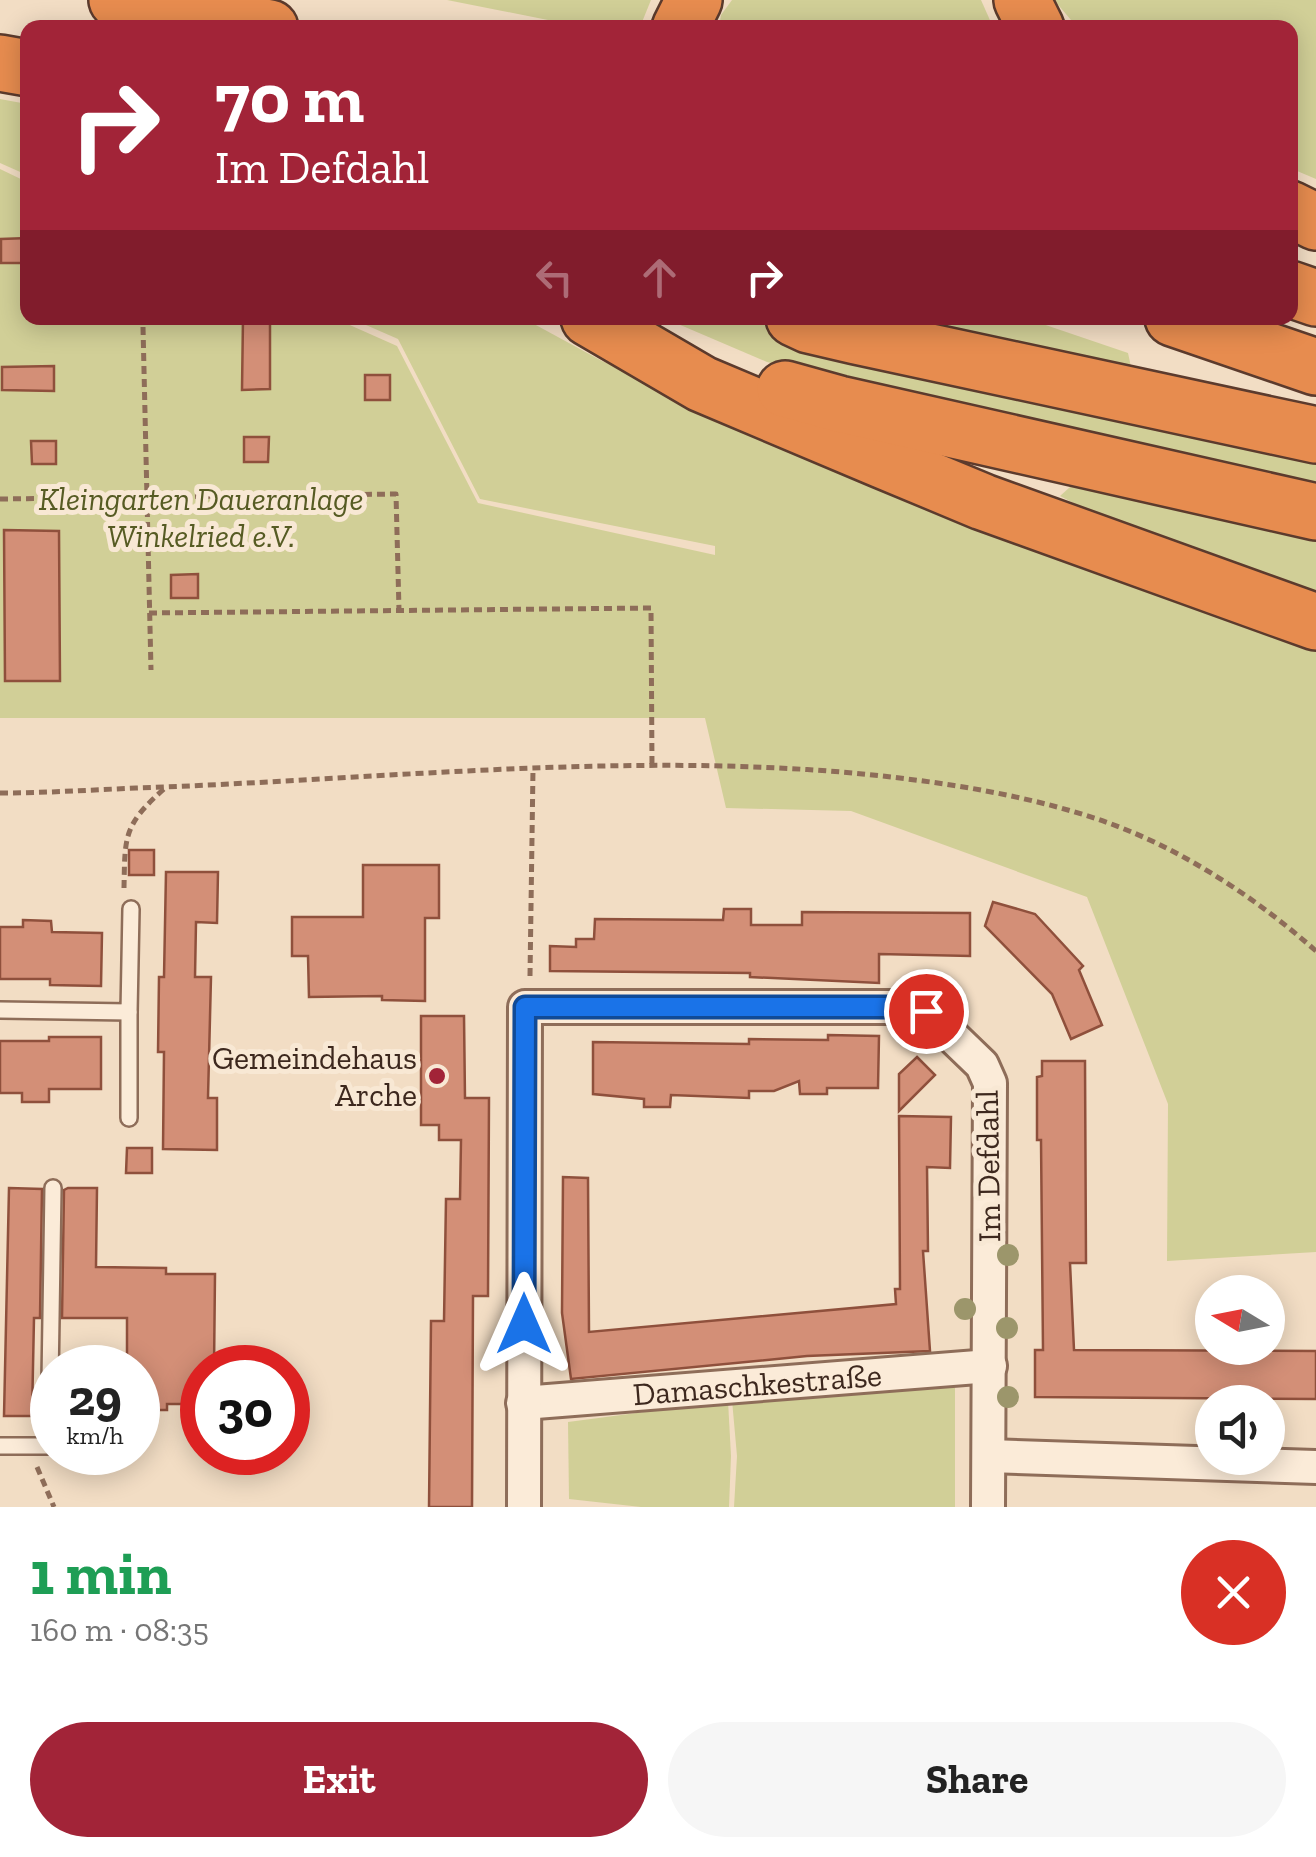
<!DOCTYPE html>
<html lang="en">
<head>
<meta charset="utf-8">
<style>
	body { margin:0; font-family:"Zilla Slab",serif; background:#f6f6f6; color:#222; height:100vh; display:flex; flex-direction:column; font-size:38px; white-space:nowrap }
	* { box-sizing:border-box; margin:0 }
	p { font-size:32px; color:#767676 }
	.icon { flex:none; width:55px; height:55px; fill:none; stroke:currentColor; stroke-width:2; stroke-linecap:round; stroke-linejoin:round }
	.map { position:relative; height:1507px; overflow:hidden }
	.drawer { display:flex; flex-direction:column; background:#fff; flex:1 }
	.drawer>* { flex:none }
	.hud { position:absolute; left:20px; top:20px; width:1278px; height:305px; border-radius:20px; box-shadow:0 5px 25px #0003; background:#a22438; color:#fff; overflow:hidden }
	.needle { width:65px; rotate:280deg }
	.tools { position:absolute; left:1195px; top:1275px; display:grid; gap:20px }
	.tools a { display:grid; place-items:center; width:90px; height:90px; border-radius:50%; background:#fff; box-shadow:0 5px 25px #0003; font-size:50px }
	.speed { position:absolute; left:30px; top:1345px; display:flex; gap:20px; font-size:50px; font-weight:700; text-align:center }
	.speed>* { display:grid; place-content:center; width:130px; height:130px; border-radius:50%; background:#fff; box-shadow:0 5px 25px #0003; line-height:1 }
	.speed small { font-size:25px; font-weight:400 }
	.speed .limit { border:15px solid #d22; background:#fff; color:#111 }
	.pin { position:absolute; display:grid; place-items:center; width:85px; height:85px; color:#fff; margin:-42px; border:5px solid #fff; border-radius:50%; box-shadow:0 2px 10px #0007 }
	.me { position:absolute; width:110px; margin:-55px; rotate:0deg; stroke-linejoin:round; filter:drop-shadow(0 0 8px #0008) }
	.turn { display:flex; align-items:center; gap:35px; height:210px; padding:0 30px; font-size:45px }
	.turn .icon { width:130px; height:130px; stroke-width:2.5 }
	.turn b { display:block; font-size:70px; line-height:85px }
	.lanes { display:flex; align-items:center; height:95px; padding:0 30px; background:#0003; justify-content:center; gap:50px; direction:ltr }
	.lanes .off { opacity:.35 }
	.round { display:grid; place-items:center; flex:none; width:105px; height:105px; border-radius:52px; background:#f6f6f6 }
	.head { display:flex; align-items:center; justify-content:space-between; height:170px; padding:0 30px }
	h1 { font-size:60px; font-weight:700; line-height:75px; color:#1e9e55 }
	.button { display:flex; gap:20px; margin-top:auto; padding:20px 30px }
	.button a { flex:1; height:115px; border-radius:60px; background:#a22438; color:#fff; font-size:40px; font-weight:700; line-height:115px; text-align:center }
	.button a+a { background:#f6f6f6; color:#222 }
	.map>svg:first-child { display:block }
	.green { fill:#d1cf97 }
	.building { fill:#d38f77; stroke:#8f503c; stroke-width:2.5 }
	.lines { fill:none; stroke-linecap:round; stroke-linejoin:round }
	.lane-casing { stroke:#8e6d59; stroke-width:20 }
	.street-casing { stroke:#8e6d59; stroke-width:38 }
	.highway-casing { stroke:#5c3b2d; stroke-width:60 }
	.path { stroke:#8e6d59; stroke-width:5; stroke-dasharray:8 5; stroke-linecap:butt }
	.lane { stroke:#fbebd8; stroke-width:15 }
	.street { stroke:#fbebd8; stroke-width:32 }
	.highway { stroke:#e78c4f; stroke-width:55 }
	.tree { fill:#9c966b }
	.route-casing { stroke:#114b97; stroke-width:25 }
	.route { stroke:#1a73e8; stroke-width:18 }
	.poi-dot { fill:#a22438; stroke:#f8e8d4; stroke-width:4 }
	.labels { text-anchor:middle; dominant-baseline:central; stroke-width:10; stroke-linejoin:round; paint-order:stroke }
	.park-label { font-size:32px; font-style:italic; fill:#565b23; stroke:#f8e8d4 }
	.poi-label { font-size:32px; fill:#3d281e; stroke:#f8e8d4; text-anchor:end }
	.street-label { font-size:32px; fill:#3d281e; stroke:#f8e8d4 }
</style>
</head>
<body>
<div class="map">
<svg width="1316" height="1507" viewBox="0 0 1316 1507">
	<rect width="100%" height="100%" fill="#f2ddc4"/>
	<g class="green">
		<polygon points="447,0 651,0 640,27 583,27"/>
		<polygon points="732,0 981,0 993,27 719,27 721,15"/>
		<polygon points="1054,0 1316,0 1316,179 1290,168 1290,28 1077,27"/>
		<polygon points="0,99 27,104 27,175 0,163"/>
		<polygon points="0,169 27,182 28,318 334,318 397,346 478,503 715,555 715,546 480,499 398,339 350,318 523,318 602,361 659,385 1316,645 1316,1252 1167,1261 1168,1104 1087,897 851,811 726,808 705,718 0,718"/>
		<polygon points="664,318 813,318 1316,456 1316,489 767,362"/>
		<polygon points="901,318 1025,318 1128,353 1131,367"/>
		<polygon points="1079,479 1316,535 1316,597 1112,523 1060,496"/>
		<polygon points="955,1381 955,1507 734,1507 737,1456 732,1400"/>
		<polygon points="728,1401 731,1456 729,1507 641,1507 569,1499 568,1422"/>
	</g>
	<g class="building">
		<polygon points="28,238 28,263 1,263 1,239"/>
		<polygon points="243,318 270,318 270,389 242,390"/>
		<polygon points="54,366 54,391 2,390 2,367"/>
		<rect x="365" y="375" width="25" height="25"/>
		<polygon points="244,437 269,437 268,462 244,462"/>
		<polygon points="31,441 56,441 56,464 32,464"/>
		<polygon points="4,530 59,531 60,681 5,681"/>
		<polygon points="198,574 198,598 171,598 171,575"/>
		<rect x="129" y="850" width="25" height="25"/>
		<polygon points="363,865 439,865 439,918 425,918 425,1001 382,1000 382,996 309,997 308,956 292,956 292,917 363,917"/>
		<polygon points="166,872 218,872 217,923 196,922 195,977 211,977 208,1098 217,1098 217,1150 163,1149 164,1052 158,1052 159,977 164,977"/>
		<polygon points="993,902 1035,914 1083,966 1079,970 1102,1025 1071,1039 1052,994 985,926"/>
		<polygon points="724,909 751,909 751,925 802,925 802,912 970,913 970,956 879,954 879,983 750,977 750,973 550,971 550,946 576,947 576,939 594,939 595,919 723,920"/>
		<polygon points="23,920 51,921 52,932 102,933 101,986 50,985 50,979 0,979 0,927 23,927"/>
		<polygon points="421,1016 464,1016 465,1098 489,1098 488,1296 473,1296 472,1507 429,1507 431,1321 444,1321 446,1199 460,1199 461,1140 439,1140 439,1125 421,1125"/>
		<polygon points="828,1035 879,1036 878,1088 827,1088 827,1094 800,1094 799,1081 774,1091 749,1091 749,1098 671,1095 670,1107 644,1107 644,1099 593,1094 593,1042 749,1044 749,1039 828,1040"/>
		<polygon points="49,1037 101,1037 101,1089 49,1089 49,1102 22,1102 22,1093 0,1093 0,1041 49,1041"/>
		<polygon points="917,1057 935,1075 899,1111 899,1074"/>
		<polygon points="1042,1061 1085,1061 1086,1263 1070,1263 1074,1350 1316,1351 1316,1399 1035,1397 1035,1350 1043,1350 1041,1140 1037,1140 1037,1077 1042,1076"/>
		<polygon points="899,1116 951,1117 950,1168 927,1167 928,1251 923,1251 930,1351 807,1356 571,1379 562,1313 563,1177 588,1178 589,1332 896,1304 895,1289 900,1289"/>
		<polygon points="127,1148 152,1148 152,1173 126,1173"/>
		<polygon points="9,1188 42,1189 40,1318 34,1318 32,1416 4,1416"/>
		<polygon points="68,1188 97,1188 96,1267 166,1268 166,1274 215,1274 214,1368 202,1368 202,1404 167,1404 167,1410 138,1410 138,1368 127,1368 127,1318 62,1318 64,1190"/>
	</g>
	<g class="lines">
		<defs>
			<g id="lane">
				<polyline points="0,1010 129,1012 131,909"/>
				<polyline points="129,1118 129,1012"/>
				<polyline points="0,1446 49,1446 53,1188"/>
			</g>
			<g id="street">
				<path id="s1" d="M523 1403 990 1366"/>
				<polyline points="989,1456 1316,1467"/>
				<polyline points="524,1507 525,1007 901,1007 926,1011 982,1065 990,1083 988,1507"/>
			</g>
			<g id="highway">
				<polyline points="117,0 270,28"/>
				<polyline points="1022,0 1036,28"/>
				<polyline points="680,28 694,0"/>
				<polyline points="0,63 28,68"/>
				<polyline points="1290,209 1316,222"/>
				<polyline points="1290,289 1316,298"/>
				<polyline points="589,318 702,384 882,460 983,502 1316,622"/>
				<polyline points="794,318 809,325 856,336 1316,435"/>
				<polyline points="1173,318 1316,367"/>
				<polyline points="785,389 839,404 1316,512"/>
			</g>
		</defs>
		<use href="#lane" class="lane-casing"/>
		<use href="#street" class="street-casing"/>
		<use href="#highway" class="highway-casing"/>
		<g class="path">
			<polyline points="143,327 151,670"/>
			<polyline points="0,499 396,494 399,610"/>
			<polyline points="149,613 651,608 652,766"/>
			<path d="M0 793C45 793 90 790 136 788 374 780 615 752 853 773 935 781 1019 793 1097 819 1176 845 1254 896 1316 951"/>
			<path d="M124 888C125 837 123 825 164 789"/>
			<polyline points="530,976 533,769"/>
			<polyline points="37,1467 54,1507"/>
		</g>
		<use href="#lane" class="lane"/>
		<use href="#street" class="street"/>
		<use href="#highway" class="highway"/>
	</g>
	<g class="tree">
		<circle cx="1008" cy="1255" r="11"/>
		<circle cx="965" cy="1309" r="11"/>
		<circle cx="1007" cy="1328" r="11"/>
		<circle cx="1008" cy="1397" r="11"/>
	</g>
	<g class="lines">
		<defs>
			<polyline id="route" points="524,1324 525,1007 901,1007 926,1011"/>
		</defs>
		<use href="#route" class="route-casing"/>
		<use href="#route" class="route"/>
	</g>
	<circle class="poi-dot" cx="437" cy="1076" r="10"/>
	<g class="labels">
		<g class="park-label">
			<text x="201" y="499">Kleingarten Daueranlage<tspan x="201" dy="37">Winkelried e.V.</tspan></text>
		</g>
		<g class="poi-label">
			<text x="417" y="1058">Gemeindehaus<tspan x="417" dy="37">Arche</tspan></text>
		</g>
		<g class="street-label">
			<text transform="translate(988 1166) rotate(-91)">Im Defdahl</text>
			<text stroke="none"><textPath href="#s1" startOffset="235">Damaschkestraße</textPath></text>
		</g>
	</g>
</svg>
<div class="tools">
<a><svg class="needle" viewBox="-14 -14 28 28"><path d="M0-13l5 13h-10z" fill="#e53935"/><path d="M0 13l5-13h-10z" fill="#767676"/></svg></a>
<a><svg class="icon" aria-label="sound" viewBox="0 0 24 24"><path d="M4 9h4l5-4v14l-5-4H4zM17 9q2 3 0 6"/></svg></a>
</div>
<div class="speed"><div>29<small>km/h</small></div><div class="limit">30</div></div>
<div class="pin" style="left:926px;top:1011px;background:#d93025"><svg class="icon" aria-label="arrive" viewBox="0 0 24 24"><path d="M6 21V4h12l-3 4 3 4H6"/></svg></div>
<svg class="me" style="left:524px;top:1324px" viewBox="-20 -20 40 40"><path d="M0-17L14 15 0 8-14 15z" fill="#1a73e8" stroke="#fff" stroke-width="4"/></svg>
<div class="hud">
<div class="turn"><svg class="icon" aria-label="right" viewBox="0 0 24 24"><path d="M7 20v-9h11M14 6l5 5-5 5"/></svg><div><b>70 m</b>Im Defdahl</div></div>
<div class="lanes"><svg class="icon off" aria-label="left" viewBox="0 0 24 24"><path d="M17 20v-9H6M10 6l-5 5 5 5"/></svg><svg class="icon off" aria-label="ahead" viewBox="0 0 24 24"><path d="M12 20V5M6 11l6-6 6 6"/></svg><svg class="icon" aria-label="right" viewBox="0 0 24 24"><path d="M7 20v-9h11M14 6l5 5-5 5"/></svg></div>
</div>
</div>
<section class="drawer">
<div class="head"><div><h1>1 min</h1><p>160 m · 08:35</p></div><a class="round" style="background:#d93025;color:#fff"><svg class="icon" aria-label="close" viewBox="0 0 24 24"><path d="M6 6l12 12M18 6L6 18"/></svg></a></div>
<div class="button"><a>Exit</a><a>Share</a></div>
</section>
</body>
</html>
